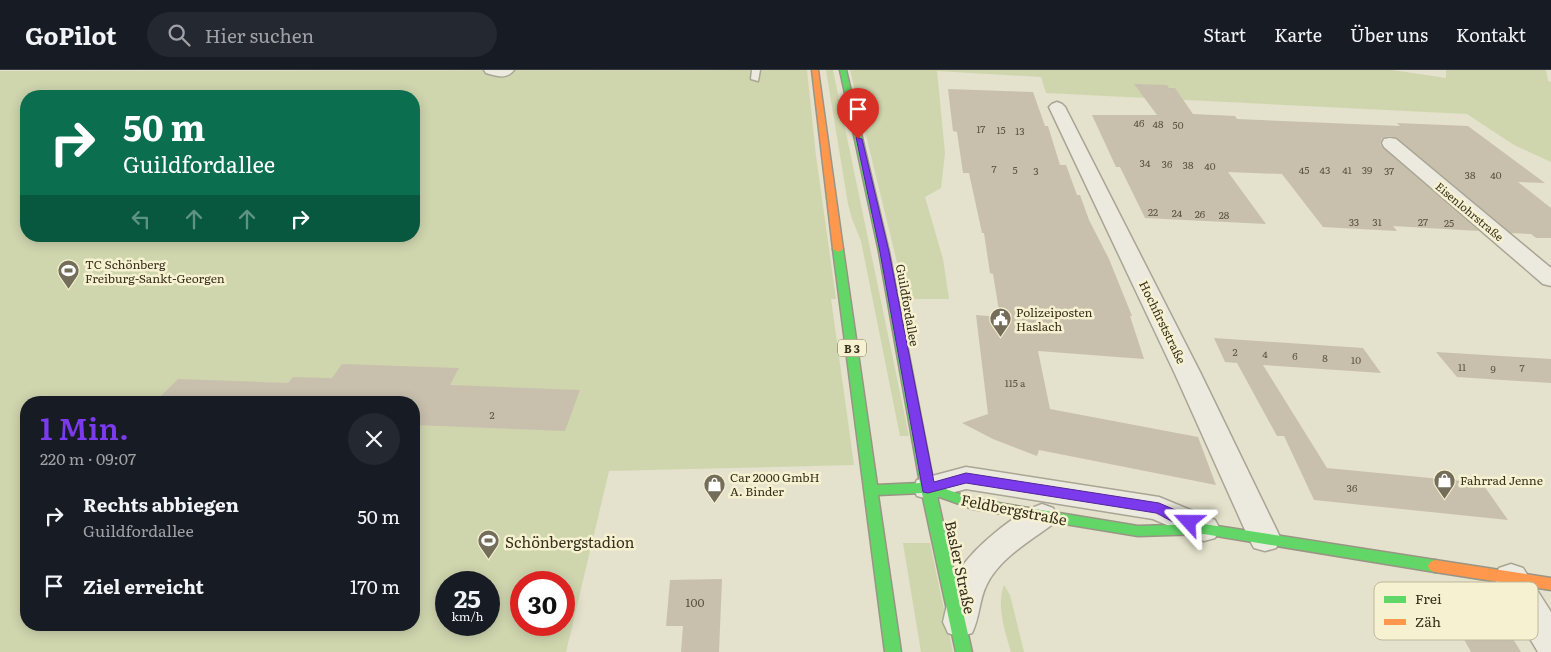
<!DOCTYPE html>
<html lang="de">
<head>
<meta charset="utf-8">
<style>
	body { margin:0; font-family:Literata,serif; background:#242831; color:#f1f3f6; height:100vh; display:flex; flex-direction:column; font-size:19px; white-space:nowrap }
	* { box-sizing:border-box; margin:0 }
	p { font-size:16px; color:#9ea1a6 }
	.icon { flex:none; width:28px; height:28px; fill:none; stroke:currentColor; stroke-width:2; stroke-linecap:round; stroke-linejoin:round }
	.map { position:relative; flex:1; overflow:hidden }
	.details { position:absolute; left:20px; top:326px; width:400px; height:235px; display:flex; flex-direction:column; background:#171b24; border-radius:20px; box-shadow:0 2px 12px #0003 }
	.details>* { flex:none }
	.top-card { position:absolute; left:20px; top:20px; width:400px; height:152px; border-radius:20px; box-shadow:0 2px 12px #0003; background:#0b6e4f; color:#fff; overflow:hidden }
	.speed { position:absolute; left:435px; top:501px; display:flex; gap:10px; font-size:25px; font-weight:700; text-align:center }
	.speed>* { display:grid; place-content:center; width:65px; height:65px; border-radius:50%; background:#171b24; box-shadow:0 2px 12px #0003; line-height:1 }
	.speed small { font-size:12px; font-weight:400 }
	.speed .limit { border:8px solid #d22; background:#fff; color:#111 }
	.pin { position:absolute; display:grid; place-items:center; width:42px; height:42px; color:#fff; margin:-51px -21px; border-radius:50% 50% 50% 0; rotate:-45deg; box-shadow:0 0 5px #0007 }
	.pin .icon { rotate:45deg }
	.me { position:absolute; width:55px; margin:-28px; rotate:294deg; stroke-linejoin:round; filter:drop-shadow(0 0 4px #0008) }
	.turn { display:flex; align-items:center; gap:18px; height:105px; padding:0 20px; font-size:22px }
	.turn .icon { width:65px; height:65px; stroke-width:2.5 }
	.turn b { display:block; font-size:35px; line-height:42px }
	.lanes { display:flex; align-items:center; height:48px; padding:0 20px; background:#0003; justify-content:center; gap:25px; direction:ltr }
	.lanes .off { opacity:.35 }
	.round { display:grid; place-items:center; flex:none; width:52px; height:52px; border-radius:26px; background:#242831 }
	.overview { display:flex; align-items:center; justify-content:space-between; height:85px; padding:0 20px }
	h1 { font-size:30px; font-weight:600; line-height:38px; color:#7c3aed }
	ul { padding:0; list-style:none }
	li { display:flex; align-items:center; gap:15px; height:70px; padding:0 20px }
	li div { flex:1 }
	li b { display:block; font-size:19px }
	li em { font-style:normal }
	header { display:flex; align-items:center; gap:30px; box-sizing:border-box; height:70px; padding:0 25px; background:#171b24; border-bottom:1px solid #363941 }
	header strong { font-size:24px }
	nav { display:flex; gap:28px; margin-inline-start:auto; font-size:18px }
	.search { width:350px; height:45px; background:#242831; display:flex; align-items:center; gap:12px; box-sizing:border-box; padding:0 18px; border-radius:28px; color:#9ea1a6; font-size:19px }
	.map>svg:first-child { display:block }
	.green { fill:#cfd6ae; fill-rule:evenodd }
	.building { fill:#c8c0ad }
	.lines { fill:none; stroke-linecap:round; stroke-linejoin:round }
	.lane-casing { stroke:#a9a595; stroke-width:3 }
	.street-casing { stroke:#a9a595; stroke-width:3 }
	.fast-casing { stroke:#999585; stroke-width:3 }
	.slow-casing { stroke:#999585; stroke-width:3 }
	.lane { fill:#eceade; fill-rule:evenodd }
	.street { fill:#eceade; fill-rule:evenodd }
	.fast { fill:#63d668; fill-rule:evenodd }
	.slow { fill:#ff974d; fill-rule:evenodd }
	.route { fill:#7c3aed; stroke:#51269a }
	.labels { text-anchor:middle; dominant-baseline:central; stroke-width:5; stroke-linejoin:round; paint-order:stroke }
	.number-label { font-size:10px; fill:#5c5341 }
	.far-street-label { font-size:11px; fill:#382f1d; stroke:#f6f2d1 }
	.shield { fill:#f6f2d1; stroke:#716a53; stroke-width:1 }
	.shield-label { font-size:11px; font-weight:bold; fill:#382f1d }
	.poi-label { font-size:12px; fill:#382f1d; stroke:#f6f2d1; text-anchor:start }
	.street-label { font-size:12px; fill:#382f1d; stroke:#f6f2d1 }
	.near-number-label { font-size:12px; fill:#5c5341 }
	.near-street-label { font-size:15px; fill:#382f1d; stroke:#f6f2d1 }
	.near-poi-label { font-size:15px; fill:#382f1d; stroke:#f6f2d1; text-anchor:start }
	.key { fill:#f6f2d1; stroke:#bdb89b; stroke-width:1 }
	.key-label { font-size:14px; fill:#382f1d }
</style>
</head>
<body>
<header>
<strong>GoPilot</strong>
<div class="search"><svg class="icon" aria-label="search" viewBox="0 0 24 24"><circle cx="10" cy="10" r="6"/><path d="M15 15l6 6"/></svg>Hier suchen</div>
<nav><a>Start</a><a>Karte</a><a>Über uns</a><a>Kontakt</a></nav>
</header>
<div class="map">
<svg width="1551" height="582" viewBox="0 0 1551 582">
	<rect width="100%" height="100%" fill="#e4e1cc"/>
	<g class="green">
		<path d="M807 0 816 86 836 229H831L854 395 609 401 566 582H0V1ZM26 26H414V166H26ZM26 332H414V555H26ZM446 512H489V555H446ZM521 512H564V555H521Z"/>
		<polygon points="826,0 833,0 909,366 900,366 861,171 852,149 848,134"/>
		<polygon points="850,0 1392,0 1446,8 1446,0 1546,0 1548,11 1551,12 1551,92 1514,75 1467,44 1046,23 1041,7 937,1 945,83 941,118 925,127 943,189 949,229 906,229"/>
		<polygon points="903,473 930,473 953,582 921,582"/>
		<path d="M1004 515 1010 525 1024 582H1011C1005 562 996 535 1004 515Z"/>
	</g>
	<g class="building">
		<polygon points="1134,14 1167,15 1169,18 1175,18 1193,44 1235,46 1237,49 1306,52 1400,56 1397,53 1468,56 1545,113 1518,112 1551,138 1551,168 1536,168 1531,164 1511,163 1397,68 1390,66 1382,68 1380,74 1383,78 1479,161 1393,156 1397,161 1323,157 1282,104 1228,102 1266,154 1145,148 1120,97 1116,97 1092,45 1157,45"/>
		<polygon points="948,19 1033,22 1045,56 1048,56 1060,95 1066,95 1077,125 1080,125 1089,150 1109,189 1132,246 1130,246 1144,289 1038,281 1050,339 1198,367 1216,415 1039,380 1037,386 993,369 962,353 988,344 976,245 1000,247 993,204 990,203 984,163 982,163 969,103 963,103 957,62 953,61"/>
		<polygon points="1214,268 1363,278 1381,303 1263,295 1327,398 1482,413 1508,450 1314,430 1284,366 1277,366 1237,293 1225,292"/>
		<polygon points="1436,282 1551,289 1551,313 1457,307"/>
		<polygon points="342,294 459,298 450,315 580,320 565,361 414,355 414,332 155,332 178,309 288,313 293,307 332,308"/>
		<polygon points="722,509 719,582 681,582 683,556 666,556 670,510"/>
		<polygon points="1444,533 1495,539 1521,582 1471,582"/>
	</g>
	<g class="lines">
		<defs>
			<polygon id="lane" points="752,0 760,0 758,11 751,9"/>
			<g id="street">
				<path d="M484 0H514C506 10 497 6 486 3Z"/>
				<polygon points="1057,32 1062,34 1065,37 1201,304 1281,469 1276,478 1265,481 1254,478 1249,469 1175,304 1049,37 1052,34"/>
				<polygon points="1390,68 1396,69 1551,198 1551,216 1543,214 1384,77 1382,73 1384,69"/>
				<polygon points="966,397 1159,427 1215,450 1220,459 1215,468 1204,471 1153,449 966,419 928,429 917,426 913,418 917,410"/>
				<path d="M1042 434 1053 438 1057 446 1053 454C1030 471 1000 488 987 514 979 529 980 547 972 563L960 567 948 563 943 552C947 536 950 515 959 501 974 477 1015 443 1042 434Z"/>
				<polygon points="1511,494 1523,498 1551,542 1551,582 1538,582 1494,508 1499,498"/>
			</g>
			<polygon id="fast" points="840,0 846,0 889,182 934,415 974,429 1138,456 1204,454 1435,490 1440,492 1442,496 1440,500 1435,502 1204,464 1138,466 973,439 937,426 972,582 956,582 922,423 878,425 901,582 885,582 833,179 835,177 841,177 843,179 877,415 920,413 879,182"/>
			<g id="slow">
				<polygon points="812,0 818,0 843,179 838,182 833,179"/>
				<polygon points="1435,490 1551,508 1551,520 1435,502 1430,500 1428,496 1430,492"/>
			</g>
		</defs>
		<use href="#lane" class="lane-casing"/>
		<use href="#street" class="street-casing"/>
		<use href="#fast" class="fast-casing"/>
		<use href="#slow" class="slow-casing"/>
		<use href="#lane" class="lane"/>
		<use href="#street" class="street"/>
		<use href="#fast" class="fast"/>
		<use href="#slow" class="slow"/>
	</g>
	<path class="route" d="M856 67 862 69 889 182 934 412 966 403 1159 433 1194 448 1196 452 1194 456C1183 460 1167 448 1156 443L966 413 928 423 923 422 880 182Z"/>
	<defs>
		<symbol id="stadium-pin" viewBox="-11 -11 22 30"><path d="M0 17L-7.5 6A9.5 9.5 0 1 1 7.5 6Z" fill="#746d5a" stroke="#f6f2d1"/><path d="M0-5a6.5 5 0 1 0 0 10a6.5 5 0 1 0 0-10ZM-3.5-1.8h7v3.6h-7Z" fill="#fff"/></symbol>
		<symbol id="civic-pin" viewBox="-11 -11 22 30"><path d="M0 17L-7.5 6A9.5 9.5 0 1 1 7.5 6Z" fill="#746d5a" stroke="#f6f2d1"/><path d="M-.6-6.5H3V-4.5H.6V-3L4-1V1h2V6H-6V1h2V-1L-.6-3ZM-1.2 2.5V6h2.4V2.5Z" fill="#fff"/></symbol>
		<symbol id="shop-pin" viewBox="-11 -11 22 30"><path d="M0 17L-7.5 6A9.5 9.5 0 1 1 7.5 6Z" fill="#746d5a" stroke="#f6f2d1"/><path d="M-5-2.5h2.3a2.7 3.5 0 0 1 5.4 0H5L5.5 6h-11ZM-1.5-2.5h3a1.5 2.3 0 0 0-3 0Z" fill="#fff"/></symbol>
	</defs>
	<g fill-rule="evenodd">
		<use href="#stadium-pin" x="56" y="188" width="25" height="34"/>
		<use href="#civic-pin" x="988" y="236" width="25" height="34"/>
		<use href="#shop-pin" x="1432" y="398" width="25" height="34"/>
		<use href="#shop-pin" x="702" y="402" width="25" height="34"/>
		<use href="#stadium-pin" x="476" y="458" width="25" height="34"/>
	</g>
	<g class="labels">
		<g class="number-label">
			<text x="1139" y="52">46</text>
			<text x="1158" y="53">48</text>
			<text x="1178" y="54">50</text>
			<text x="981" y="58">17</text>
			<text x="1001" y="59">15</text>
			<text x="1020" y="60">13</text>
			<text x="1145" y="92">34</text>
			<text x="1167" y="93">36</text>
			<text x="1188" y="94">38</text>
			<text x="1210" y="95">40</text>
			<text x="994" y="98">7</text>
			<text x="1015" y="99">5</text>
			<text x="1304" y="99">45</text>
			<text x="1325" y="99">43</text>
			<text x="1347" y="99">41</text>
			<text x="1367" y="99">39</text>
			<text x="1036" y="100">3</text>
			<text x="1389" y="100">37</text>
			<text x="1470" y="104">38</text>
			<text x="1496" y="104">40</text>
			<text x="1153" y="141">22</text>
			<text x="1177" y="142">24</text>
			<text x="1200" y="143">26</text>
			<text x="1224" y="144">28</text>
			<text x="1354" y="151">33</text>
			<text x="1377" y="151">31</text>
			<text x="1423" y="151">27</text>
			<text x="1449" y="152">25</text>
			<text x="1235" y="281">2</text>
			<text x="1265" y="283">4</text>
			<text x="1295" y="285">6</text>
			<text x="1325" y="287">8</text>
			<text x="1356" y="289">10</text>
			<text x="1462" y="296">11</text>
			<text x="1522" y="297">7</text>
			<text x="1493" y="298">9</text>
			<text x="1015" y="312">115 a</text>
			<text x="492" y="344">2</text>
			<text x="1352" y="417">36</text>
		</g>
		<g class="far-street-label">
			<text transform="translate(1470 141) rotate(40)">Eisenlohrstraße</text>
		</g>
		<rect class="shield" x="838" y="269.5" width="28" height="17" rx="4"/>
		<g class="shield-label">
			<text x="852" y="278">B 3</text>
		</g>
		<g class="poi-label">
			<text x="85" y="194">TC Schönberg<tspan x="85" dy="14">Freiburg-Sankt-Georgen</tspan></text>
			<text x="1016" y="242">Polizeiposten<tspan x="1016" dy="14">Haslach</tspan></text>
			<text x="730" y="407">Car 2000 GmbH<tspan x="730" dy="14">A. Binder</tspan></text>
			<text x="1460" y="410">Fahrrad Jenne</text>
		</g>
		<g class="street-label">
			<text transform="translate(908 235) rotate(80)">Guildfordallee</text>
			<text transform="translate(1163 252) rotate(64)">Hochfirststraße</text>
		</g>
		<g class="near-number-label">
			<text x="695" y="532">100</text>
		</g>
		<g class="near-street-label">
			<text transform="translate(1014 439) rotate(11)">Feldbergstraße</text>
			<text transform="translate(961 497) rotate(78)">Basler Straße</text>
		</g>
		<g class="near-poi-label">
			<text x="505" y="471">Schönbergstadion</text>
		</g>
	</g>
	<rect x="1374" y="512" width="164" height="58" rx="8" class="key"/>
	<rect x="1384" y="526" width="22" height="7" fill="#63d668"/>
	<rect x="1384" y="549" width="22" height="6" fill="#ff974d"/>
	<g class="key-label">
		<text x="1415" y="534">Frei</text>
		<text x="1415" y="557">Zäh</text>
	</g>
</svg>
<div class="speed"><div>25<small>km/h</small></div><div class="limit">30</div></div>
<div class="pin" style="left:858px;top:69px;background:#d93025"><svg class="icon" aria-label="arrive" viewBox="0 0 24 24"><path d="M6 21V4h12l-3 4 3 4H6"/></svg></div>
<svg class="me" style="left:1189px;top:452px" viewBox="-20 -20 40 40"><path d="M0-17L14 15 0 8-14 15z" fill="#7c3aed" stroke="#fff" stroke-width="4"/></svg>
<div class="top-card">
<div class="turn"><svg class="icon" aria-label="right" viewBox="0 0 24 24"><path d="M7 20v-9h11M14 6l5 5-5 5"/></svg><div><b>50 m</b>Guildfordallee</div></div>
<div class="lanes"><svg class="icon off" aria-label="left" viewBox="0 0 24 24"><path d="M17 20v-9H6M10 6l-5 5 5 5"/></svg><svg class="icon off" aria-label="ahead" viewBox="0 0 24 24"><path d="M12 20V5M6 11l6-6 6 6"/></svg><svg class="icon off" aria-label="ahead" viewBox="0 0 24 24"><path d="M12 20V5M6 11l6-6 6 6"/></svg><svg class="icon" aria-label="right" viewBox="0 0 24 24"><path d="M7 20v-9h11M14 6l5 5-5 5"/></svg></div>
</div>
<section class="details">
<div class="overview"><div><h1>1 Min.</h1><p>220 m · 09:07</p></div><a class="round"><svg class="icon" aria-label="close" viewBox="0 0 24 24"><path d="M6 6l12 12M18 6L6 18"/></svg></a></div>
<ul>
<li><svg class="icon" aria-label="right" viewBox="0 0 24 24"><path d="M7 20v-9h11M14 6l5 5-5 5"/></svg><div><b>Rechts abbiegen</b><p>Guildfordallee</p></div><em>50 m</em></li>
<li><svg class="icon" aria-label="arrive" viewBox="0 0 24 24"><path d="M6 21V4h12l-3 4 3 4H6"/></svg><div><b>Ziel erreicht</b></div><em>170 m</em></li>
</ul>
</section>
</div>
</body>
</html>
